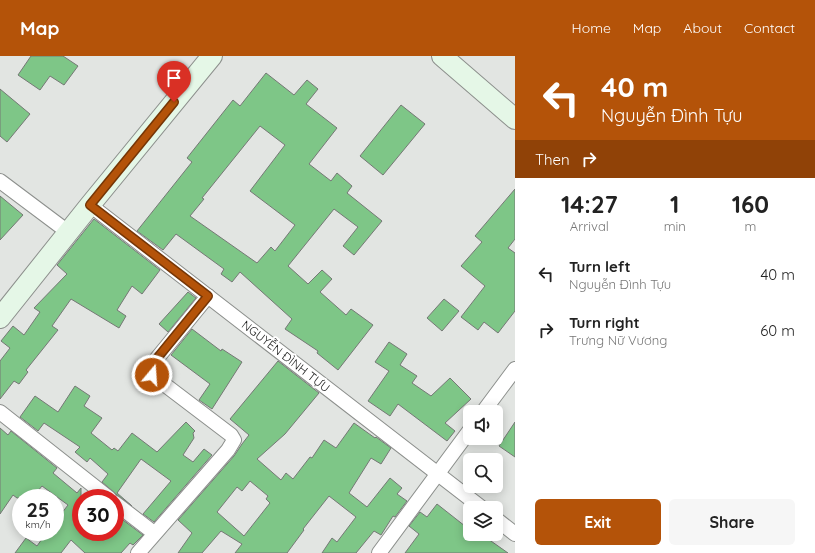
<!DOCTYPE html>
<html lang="en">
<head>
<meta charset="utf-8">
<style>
	body { margin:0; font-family:Quicksand,sans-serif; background:#f6f6f6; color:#222; height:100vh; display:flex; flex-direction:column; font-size:15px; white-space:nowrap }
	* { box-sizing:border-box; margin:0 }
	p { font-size:13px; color:#767676 }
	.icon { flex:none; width:22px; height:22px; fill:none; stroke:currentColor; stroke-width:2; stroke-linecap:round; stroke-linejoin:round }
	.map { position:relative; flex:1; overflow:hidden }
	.sheet { display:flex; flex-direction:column; background:#fff; width:300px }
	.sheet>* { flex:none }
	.banner { background:#b45309; color:#fff; overflow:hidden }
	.buttons { position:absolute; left:463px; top:349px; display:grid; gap:8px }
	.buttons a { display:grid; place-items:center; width:40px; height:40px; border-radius:6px; background:#fff; box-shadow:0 2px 10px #0003; font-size:20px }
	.speed { position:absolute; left:12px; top:433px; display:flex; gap:8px; font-size:20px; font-weight:700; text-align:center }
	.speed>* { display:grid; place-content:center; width:52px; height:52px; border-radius:50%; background:#fff; box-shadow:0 2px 10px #0003; line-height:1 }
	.speed small { font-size:10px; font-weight:400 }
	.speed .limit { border:6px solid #d22; background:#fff; color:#111 }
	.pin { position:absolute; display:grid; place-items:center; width:34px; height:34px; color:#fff; margin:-41px -17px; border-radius:50% 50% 50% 0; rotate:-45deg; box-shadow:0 0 4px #0007 }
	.pin .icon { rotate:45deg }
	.me { position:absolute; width:44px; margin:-22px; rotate:18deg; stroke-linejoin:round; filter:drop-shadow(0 0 3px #0008) }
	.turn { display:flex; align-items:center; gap:14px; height:84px; padding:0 20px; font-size:18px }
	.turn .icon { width:52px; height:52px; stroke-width:2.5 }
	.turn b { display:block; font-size:28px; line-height:34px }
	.then { display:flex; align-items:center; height:38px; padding:0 20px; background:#0003; gap:8px; font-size:15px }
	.eta { display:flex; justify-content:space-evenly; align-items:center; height:68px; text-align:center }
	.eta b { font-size:24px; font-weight:700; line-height:28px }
	.action { display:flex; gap:8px; margin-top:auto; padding:8px 20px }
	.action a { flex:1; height:46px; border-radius:6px; background:#b45309; color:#fff; font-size:16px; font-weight:700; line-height:46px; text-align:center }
	.action a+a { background:#f6f6f6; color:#222 }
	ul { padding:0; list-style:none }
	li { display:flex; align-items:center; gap:12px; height:56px; padding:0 20px }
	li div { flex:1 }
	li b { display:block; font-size:15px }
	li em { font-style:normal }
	header { display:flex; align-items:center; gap:24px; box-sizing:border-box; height:56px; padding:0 20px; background:#b45309; color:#fff }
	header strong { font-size:19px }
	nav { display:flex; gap:22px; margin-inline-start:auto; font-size:14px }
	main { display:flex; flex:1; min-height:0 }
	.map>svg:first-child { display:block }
	.building { fill:#7ec687; stroke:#757875; fill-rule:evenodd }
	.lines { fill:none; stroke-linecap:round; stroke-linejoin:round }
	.street-casing { stroke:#8c8f8c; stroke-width:16 }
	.secondary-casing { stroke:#8c8f8c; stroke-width:22 }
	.street { stroke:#fff; stroke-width:14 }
	.secondary { stroke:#e5f7e7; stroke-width:20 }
	.route-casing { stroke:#753606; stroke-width:10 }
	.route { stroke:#b45309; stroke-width:7 }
	.labels { text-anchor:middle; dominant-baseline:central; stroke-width:4; stroke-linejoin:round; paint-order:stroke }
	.street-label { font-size:12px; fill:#1b1c1b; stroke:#fff }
</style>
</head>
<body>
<header>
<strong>Map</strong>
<nav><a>Home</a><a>Map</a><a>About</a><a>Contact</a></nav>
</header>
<main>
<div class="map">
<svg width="515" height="497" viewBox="0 0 515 497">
	<rect width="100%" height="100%" fill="#e2e5e2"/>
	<g class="building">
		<polygon points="31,0 63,0 78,10 64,29 50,20 40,34 18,19"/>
		<path d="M266 17 294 39 307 24 318 33 306 48 337 72 309 108 331 125 337 117 352 130 347 137 382 165 354 199 343 190 358 171 334 153 288 210 308 228 322 214 332 223 320 236 346 259 351 253 373 269 338 314 317 297 318 295 285 273 292 263 240 216 232 226 221 218 224 213 176 178 163 194 137 175 192 106 187 102 233 44 240 50ZM260 70 285 89 250 135 295 169 275 195 271 191 257 207 190 160 204 143 202 142Z"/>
		<polygon points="0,33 30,58 7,86 0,80"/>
		<polygon points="401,49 425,68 383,119 360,100"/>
		<polygon points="515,133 515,183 508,192 515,197 515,255 498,277 484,266 478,274 461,261 485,230 461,210 482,186 475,180"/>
		<polygon points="0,140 23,159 0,184"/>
		<polygon points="94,163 160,214 142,238 132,230 117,254 126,260 119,272 71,243 52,270 58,274 26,314 28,316 19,328 14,325 0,343 0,305 10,292 1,285 13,270 24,279 40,256 34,252 67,218 57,209"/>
		<polygon points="188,236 196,242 168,276 159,268"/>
		<polygon points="444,243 459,255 442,275 427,262"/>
		<polygon points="192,273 221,295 222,293 242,306 212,353 199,344 210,328 171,299"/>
		<polygon points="389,286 407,298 400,309 417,320 412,327 431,340 450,322 471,343 445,367 455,375 447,385 398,348 390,360 368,345 389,315 375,306"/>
		<path d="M278 305 319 337 285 378 257 403 281 424 286 417 293 423 310 401 312 402 324 384 336 392 354 367 375 382 376 381 391 392 381 408 371 402 349 437 367 451 390 422 402 432 397 438 407 445 395 461 393 460 381 479 374 475 356 497H322L332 482 337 486 356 461 329 440 303 473 304 474 287 497H235L242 488 221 475 202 497H178L192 477 178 464 234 400 242 388 249 379 230 363ZM250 425 268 440 266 443 270 447 244 480 217 456 237 431 242 435Z"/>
		<polygon points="75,330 90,340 84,350 102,362 91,377 112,394 114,392 118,395 132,377 157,396 186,366 195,375 193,377 194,382 183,399 193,406 204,393 212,399 154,466 143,458 171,425 141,403 117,437 132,450 117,439 102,426 108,418 90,402 87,406 75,396 80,391 44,367 38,375 20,361 35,340 58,356"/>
		<polygon points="515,366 515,401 499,390"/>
		<polygon points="0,372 8,379 11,375 57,412 53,417 77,437 81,432 81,476 115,476 115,458 143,479 133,489 130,487 121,497 85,497 71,484 61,497 15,497 26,482 37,490 47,476 55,476 55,466 68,449 42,430 32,442 17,442 13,439 0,458"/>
		<polygon points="437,448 470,474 470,478 481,478 508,497 405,497 419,478 409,470 420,456 427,461"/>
	</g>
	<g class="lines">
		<defs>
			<g id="street">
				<polyline points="0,125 68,176"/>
				<polyline points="90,149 482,452"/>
				<polyline points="0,356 109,442"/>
				<polyline points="483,356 515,313"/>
				<polyline points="115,447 154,477"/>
				<polyline points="496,463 515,478"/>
				<polyline points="138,497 228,394 234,384 231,379 152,319 150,314 154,306 208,240"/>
				<polyline points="379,497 470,374"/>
			</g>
			<g id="secondary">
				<polyline points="442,0 515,63"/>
				<polyline points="0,262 90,149 212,0"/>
			</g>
		</defs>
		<use href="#street" class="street-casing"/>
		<use href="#secondary" class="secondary-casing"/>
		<use href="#street" class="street"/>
		<use href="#secondary" class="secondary"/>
	</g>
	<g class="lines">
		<defs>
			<polyline id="route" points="152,319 150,314 154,306 208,240 90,149 174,46"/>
		</defs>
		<use href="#route" class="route-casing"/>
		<use href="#route" class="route"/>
	</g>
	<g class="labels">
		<g class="street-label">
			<text transform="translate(286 300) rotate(38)">NGUYỄN ĐÌNH TỰU</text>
		</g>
	</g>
</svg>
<div class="buttons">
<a><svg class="icon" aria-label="sound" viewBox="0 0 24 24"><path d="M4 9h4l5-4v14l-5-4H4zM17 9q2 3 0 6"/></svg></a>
<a><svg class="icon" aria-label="search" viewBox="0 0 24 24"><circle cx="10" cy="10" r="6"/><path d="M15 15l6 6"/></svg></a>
<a><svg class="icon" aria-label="layers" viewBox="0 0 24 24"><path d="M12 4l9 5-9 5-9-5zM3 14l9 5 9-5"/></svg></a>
</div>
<div class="speed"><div>25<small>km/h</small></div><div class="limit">30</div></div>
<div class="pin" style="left:174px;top:46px;background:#d93025"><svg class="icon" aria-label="arrive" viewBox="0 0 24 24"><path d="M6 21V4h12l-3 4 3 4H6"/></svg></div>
<svg class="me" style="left:152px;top:319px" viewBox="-20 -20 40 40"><circle r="17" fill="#b45309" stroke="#fff" stroke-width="3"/><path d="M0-11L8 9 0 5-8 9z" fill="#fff"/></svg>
</div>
<section class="sheet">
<div class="banner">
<div class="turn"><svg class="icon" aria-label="left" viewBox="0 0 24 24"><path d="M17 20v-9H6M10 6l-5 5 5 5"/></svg><div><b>40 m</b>Nguyễn Đình Tựu</div></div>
<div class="then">Then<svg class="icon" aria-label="right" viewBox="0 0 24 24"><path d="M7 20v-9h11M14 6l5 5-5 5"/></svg></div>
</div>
<div class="eta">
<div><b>14:27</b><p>Arrival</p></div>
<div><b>1</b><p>min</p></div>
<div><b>160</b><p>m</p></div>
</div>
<ul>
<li><svg class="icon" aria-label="left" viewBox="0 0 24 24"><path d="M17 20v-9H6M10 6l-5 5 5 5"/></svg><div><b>Turn left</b><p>Nguyễn Đình Tựu</p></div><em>40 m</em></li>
<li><svg class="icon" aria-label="right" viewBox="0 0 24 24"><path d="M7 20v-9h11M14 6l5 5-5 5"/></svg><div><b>Turn right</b><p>Trưng Nữ Vương</p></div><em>60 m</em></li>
</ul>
<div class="action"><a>Exit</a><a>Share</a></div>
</section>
</main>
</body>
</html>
